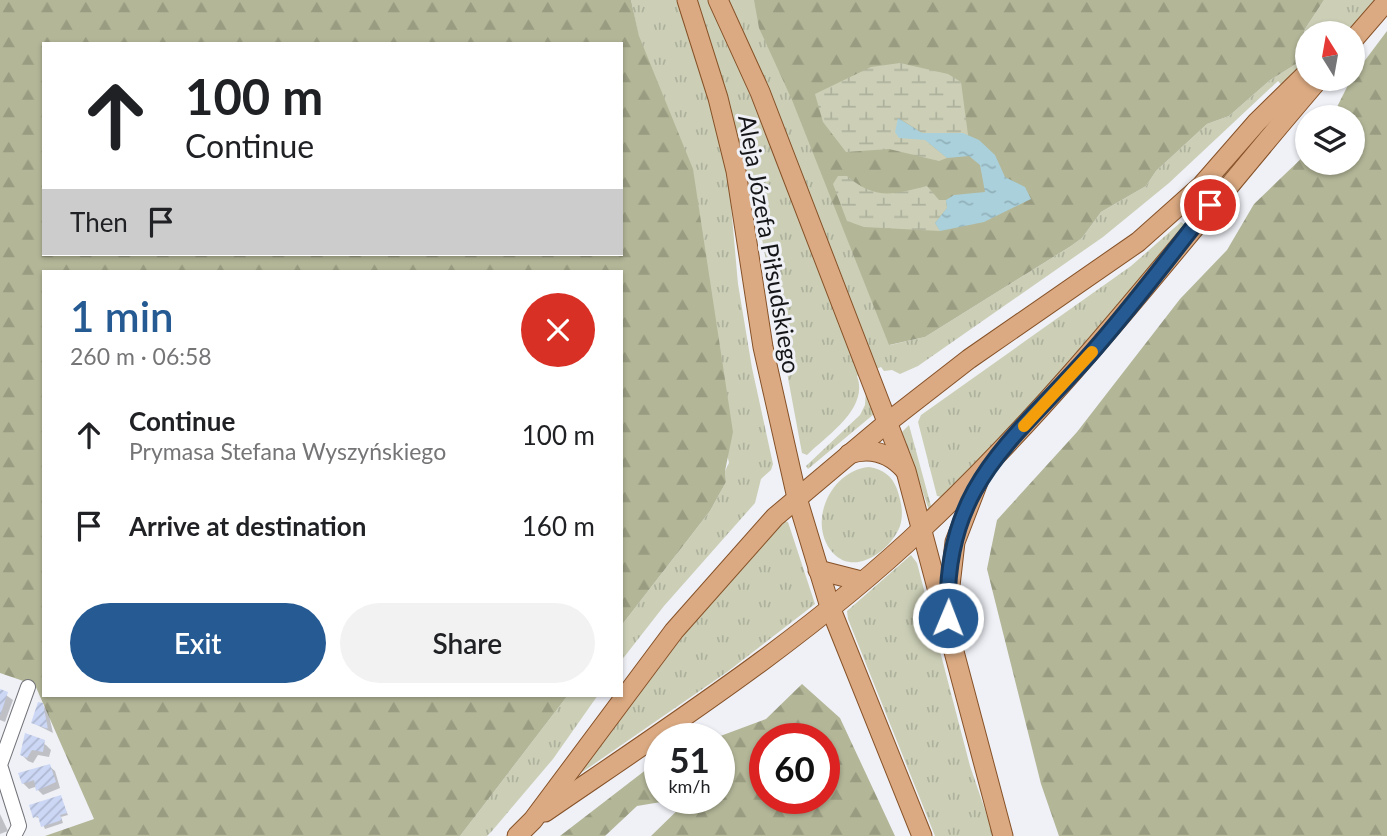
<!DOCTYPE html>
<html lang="en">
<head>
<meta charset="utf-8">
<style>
	body { margin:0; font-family:Lato,sans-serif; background:#f2f2f2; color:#202124; height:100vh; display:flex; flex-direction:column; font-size:26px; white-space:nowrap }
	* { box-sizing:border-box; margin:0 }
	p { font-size:23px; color:#757577 }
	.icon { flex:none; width:38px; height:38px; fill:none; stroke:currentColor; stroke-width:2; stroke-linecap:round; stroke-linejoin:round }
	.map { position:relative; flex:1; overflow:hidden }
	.details { position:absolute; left:42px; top:270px; width:581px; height:427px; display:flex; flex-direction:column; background:#fff; border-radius:0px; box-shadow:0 2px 5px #0004 }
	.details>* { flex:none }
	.banner { position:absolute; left:42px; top:42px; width:581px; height:214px; border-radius:0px; box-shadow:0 2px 5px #0004; background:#fff; color:#202124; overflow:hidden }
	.needle { width:46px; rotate:349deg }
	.tools { position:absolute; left:1295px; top:21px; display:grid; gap:14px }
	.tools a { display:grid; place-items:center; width:70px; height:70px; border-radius:50%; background:#fff; box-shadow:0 2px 5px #0004; font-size:35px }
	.speed { position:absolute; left:644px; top:723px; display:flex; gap:14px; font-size:35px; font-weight:700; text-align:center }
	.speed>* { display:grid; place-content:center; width:91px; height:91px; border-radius:50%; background:#fff; box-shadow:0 2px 5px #0004; line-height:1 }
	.speed small { font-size:18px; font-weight:400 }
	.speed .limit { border:10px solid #d22; background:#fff; color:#111 }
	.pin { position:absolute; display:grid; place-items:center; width:60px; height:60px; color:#fff; margin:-30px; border:4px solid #fff; border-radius:50%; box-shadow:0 2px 7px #0007 }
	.me { position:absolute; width:77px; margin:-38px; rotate:1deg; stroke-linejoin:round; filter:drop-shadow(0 0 5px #0008) }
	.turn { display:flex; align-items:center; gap:24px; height:147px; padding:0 28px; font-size:32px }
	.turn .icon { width:91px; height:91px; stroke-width:2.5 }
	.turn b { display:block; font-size:49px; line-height:60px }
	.then { display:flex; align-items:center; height:66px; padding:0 28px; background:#0003; gap:14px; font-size:26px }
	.round { display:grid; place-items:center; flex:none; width:74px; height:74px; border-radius:37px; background:#f2f2f2 }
	.overview { display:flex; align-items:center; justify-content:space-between; height:119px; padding:0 28px }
	h1 { font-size:42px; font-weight:600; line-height:52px; color:#255a92 }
	.cta { display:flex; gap:14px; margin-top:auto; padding:14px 28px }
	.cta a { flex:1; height:80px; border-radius:42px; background:#255a92; color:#fff; font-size:28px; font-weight:600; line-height:80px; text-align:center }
	.cta a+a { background:#f2f2f2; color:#202124 }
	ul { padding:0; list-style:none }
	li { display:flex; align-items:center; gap:21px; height:91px; padding:0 28px }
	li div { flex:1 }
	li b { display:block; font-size:26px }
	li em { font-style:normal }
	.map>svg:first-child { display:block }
	.grass { fill:url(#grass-tufts) }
	.forest { fill:url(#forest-firs); fill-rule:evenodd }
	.wetland { fill:url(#wetland-marsh) }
	.water { fill:url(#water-ripples) }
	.shadow { fill:#0003 }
	.building { fill:url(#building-hatch) }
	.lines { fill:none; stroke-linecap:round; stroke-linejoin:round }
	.minor-casing { stroke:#727378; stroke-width:16 }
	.major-casing { stroke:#865127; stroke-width:21 }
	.minor { stroke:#fff; stroke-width:14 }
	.major { stroke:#dbaa82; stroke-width:19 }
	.route-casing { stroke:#183a5f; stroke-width:18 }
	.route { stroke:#255a92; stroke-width:12 }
	.slow { stroke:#f59e0b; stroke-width:12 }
	.labels { text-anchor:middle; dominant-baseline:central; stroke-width:6; stroke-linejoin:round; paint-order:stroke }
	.street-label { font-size:24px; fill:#161618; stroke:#eff1f7 }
</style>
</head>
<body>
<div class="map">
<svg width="1387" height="836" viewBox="0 0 1387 836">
	<defs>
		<pattern id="grass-tufts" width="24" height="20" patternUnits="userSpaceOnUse" patternTransform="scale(1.75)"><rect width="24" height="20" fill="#cccfb6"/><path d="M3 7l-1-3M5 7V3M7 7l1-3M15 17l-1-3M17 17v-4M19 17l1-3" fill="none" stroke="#aeb19c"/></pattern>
		<pattern id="forest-firs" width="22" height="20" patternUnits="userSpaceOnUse" patternTransform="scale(1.75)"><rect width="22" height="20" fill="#b3b697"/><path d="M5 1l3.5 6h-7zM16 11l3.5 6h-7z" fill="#999c81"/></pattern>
		<pattern id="wetland-marsh" width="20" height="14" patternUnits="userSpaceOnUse" patternTransform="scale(1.75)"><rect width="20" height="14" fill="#cccfb6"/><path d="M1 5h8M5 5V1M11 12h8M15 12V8" fill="none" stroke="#aeb19c"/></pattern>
		<pattern id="water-ripples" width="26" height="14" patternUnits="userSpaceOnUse" patternTransform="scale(1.75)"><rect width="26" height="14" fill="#aad0db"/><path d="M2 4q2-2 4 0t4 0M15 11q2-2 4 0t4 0" fill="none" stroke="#92b2bb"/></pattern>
		<pattern id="building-hatch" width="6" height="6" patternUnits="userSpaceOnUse" patternTransform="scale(1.75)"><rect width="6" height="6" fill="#ccd7f5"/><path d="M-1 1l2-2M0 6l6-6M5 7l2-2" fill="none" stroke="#aeb8d1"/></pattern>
	</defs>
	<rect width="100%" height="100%" fill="#eff1f7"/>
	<g class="grass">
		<polygon points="631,0 677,0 702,71 728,172 738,284 752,368 773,464 771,470 761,479 755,503 664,606 621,661 621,626 710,511 726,482 725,471 729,463"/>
		<path d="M696 0H709L755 106 860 374 857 376C869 408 829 434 807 455L802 453 762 239 739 145Z"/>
		<polygon points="725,0 755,0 890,345 925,337 1071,246 1082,238 1101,212 1146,186 1156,171 1207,124 1229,116 1269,81 1296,64 1305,29 1324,0 1379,0 1344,33 1307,33 1307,68 1285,89 1278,81 1169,183 1103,237 918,366 900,374 892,370 884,371 881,367 876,369"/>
		<path d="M1181 222 1185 225C1110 321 1028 410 942 497L937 496 918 422 921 415 1131 266Z"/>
		<polygon points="866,391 874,414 808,469 806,466 860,415 865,405"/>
		<polygon points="909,425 931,506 929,510 902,432"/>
		<path d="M869 467C883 469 892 476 897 489 901 501 904 513 900 526 891 550 855 577 833 553 806 523 831 470 869 467Z"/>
		<polygon points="784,521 788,522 815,604 727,672 581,773 692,624"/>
		<polygon points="911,555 917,563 970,766 994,836 935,836 848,619 847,611"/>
		<polygon points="568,695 598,695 553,759 492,831 487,836 460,836"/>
	</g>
	<g class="forest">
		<path d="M0 0H631L639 36 693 169 733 432 725 471 726 482 710 511 621 626V271H44V695H568L460 836H45L94 819 35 685 0 673ZM44 44H621V254H44Z"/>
		<polygon points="754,0 1324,0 1305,29 1296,64 1269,81 1229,116 1207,124 1156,171 1146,186 1101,212 1082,238 1071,246 925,337 889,345 792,100 759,28"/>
		<polygon points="1387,31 1387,836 1059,836 1041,784 987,569 997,520 1077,432 1180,299 1227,250 1254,204 1307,153 1307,163 1353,163 1353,117 1332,117 1351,79"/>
		<path d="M802 684 840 718 895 836H651L690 798H719V738H715L766 719ZM824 738V798H765V738Z"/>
		<polygon points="660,759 660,798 685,798 637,806 605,836 560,836"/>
	</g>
	<g class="wetland">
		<polygon points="900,63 948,74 961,82 968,135 922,133 899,118 947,158 939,161 889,149 846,152 823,122 815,94 871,67"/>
		<path d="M838 176H847C876 201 894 194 927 186L939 200H946L947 208 935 223 940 231 864 227 847 221 833 184Z"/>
	</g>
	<polygon class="water" points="898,118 922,133 963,133 979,140 995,155 1005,177 1025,187 1031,199 984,222 940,231 935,223 947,208 946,200 954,195 985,192 980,165 969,156 947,158 925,140 899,138 895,132"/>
	<g class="shadow">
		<polygon points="0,691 13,700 5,722 0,720"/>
		<polygon points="42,705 48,711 53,733 33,723"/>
		<polygon points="26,736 46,745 51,750 49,757 38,755 33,763 28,761 22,755"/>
		<polygon points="49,766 55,771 60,788 43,795 35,787 29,789 23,783"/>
		<polygon points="60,797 68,815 61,817 63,823 45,829 40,818 35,817"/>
		<polygon points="0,814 8,831 0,834"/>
	</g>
	<g class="building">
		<polygon points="0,689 8,692 0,716"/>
		<polygon points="38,702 43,703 48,729 31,723"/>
		<polygon points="25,733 45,740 43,752 32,750 27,758 20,755"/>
		<polygon points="50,764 56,782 36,791 34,780 22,784 18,773"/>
		<polygon points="61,795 67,813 60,815 62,820 41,827 38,816 33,818 29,805"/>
	</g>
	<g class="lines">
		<defs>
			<polyline id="minor" points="14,836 19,826 17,819 0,765 28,687"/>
			<g id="major">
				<polyline points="687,0 718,98 736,171 763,347 797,498 830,607 922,836"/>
				<polyline points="718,0 760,92 906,471 1003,836"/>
				<polyline points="1353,40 1386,2"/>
				<path d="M849 454C870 447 890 453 905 470"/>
				<polyline points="818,570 861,581"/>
				<polyline points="948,603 955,542 980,477"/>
				<path d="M545 812C675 723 809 636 924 527 1070 390 1189 230 1319 79"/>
				<polyline points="517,836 533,820 674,631 775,517 888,422 969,359 1138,242 1202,185 1257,122 1307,73"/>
			</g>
		</defs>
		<use href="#minor" class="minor-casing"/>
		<use href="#major" class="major-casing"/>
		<use href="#minor" class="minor"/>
		<use href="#major" class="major"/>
	</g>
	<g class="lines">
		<defs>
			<path id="route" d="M948 618C942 484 1014 441 1093 351 1134 304 1172 254 1210 205"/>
		</defs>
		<use href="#route" class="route-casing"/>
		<use href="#route" class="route"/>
		<polyline class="slow" points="1024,426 1092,352"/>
	</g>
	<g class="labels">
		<g class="street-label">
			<text transform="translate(770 244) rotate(80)">Aleja Józefa Piłsudskiego</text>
		</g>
	</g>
</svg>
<div class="tools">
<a><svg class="needle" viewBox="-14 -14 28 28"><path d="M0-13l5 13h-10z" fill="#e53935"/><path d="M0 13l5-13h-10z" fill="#757577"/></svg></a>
<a><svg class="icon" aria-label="layers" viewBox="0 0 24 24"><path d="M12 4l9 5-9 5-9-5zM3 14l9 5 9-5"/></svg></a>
</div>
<div class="speed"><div>51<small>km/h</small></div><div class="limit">60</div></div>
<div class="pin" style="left:1210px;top:205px;background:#d93025"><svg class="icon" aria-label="arrive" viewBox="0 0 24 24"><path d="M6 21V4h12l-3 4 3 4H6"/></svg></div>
<svg class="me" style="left:948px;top:618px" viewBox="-20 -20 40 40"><circle r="17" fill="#255a92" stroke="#fff" stroke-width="3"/><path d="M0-11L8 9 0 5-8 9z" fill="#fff"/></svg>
<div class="banner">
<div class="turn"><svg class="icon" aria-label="ahead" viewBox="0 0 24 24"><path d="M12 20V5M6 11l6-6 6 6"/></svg><div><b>100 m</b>Continue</div></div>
<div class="then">Then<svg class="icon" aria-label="arrive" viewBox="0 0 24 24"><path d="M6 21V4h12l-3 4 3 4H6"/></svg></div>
</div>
<section class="details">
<div class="overview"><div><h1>1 min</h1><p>260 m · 06:58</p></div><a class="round" style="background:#d93025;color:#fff"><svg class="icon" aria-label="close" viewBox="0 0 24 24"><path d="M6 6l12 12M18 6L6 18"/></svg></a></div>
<ul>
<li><svg class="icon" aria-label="ahead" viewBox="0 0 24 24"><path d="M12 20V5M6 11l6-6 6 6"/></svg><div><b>Continue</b><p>Prymasa Stefana Wyszyńskiego</p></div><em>100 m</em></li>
<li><svg class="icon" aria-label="arrive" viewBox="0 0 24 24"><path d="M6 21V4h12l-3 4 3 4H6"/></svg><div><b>Arrive at destination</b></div><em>160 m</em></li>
</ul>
<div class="cta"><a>Exit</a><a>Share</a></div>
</section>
</div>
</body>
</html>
